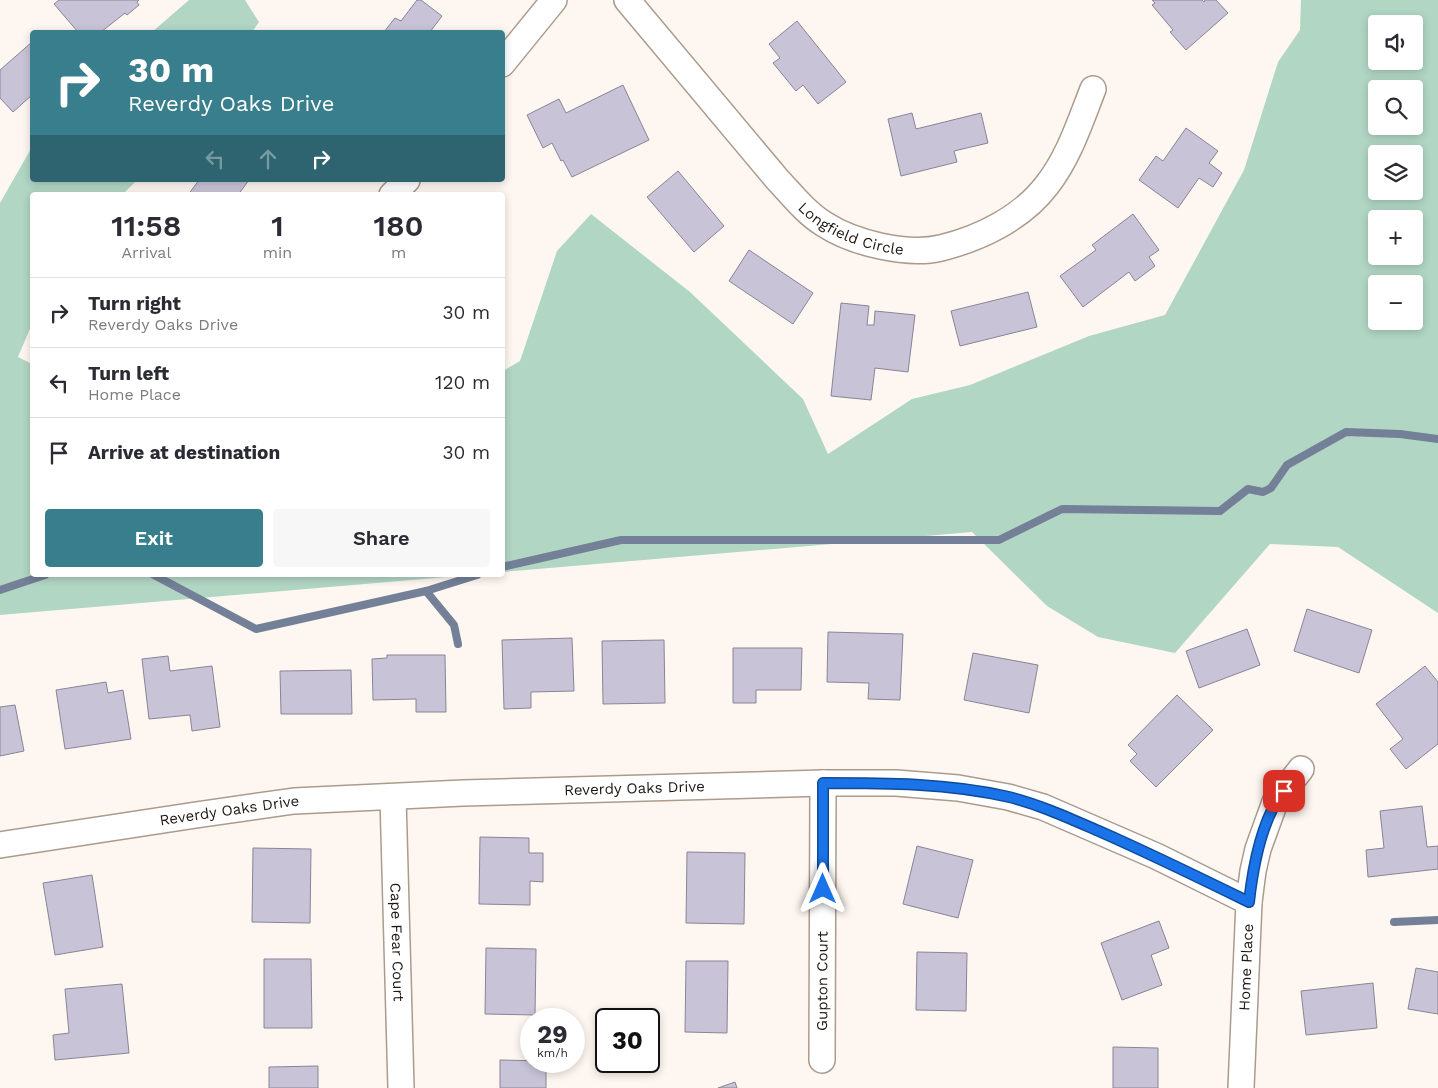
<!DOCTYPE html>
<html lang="en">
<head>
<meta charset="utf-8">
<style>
	body { margin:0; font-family:"Work Sans",sans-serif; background:#f7f7f7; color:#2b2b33; height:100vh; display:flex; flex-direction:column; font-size:19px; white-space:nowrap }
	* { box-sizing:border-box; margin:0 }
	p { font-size:16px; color:#7c7c81 }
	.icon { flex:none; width:28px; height:28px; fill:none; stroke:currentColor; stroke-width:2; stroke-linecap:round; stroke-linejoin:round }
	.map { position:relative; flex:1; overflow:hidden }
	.drawer { position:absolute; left:30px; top:192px; width:475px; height:385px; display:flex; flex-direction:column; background:#fff; border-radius:5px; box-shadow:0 2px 8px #0003 }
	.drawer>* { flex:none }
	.top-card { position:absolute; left:30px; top:30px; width:475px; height:152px; border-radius:5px; box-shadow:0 2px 8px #0003; background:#397e8c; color:#fff; overflow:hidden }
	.controls { position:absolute; left:1368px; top:15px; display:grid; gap:10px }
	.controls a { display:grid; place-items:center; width:55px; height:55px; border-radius:5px; background:#fff; box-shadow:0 2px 8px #0003; font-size:25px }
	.speed { position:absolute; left:520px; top:1008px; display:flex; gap:10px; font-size:25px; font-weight:700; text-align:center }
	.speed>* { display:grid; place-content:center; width:65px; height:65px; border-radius:50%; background:#fff; box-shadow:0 2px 8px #0003; line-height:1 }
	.speed small { font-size:12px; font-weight:400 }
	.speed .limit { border:2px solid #111; border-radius:8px; background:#fff; color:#111 }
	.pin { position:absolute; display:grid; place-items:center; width:42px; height:42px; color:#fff; margin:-21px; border-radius:10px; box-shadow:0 2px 8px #0006 }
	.me { position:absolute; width:55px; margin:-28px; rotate:0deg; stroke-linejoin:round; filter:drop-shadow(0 0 4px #0008) }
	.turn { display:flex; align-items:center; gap:18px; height:105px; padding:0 15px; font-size:22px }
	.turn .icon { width:65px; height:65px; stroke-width:2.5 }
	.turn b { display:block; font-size:35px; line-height:42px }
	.lanes { display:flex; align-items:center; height:48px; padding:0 15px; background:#0003; justify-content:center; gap:25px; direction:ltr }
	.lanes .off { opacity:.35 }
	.eta { display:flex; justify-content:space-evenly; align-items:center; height:85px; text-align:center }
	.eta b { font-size:30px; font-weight:600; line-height:35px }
	.cta { display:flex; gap:10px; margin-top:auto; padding:10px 15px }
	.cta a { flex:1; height:58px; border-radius:5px; background:#397e8c; color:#fff; font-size:20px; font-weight:600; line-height:58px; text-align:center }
	.cta a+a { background:#f7f7f7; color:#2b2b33 }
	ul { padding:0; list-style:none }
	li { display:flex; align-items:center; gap:15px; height:70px; padding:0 15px; border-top:1px solid #e1e1e2 }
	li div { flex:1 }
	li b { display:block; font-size:19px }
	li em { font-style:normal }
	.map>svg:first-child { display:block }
	.green { fill:#b1d6c4; fill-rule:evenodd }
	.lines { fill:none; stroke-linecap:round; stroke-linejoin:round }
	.stream { stroke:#738097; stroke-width:8 }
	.building { fill:#c8c3d6; stroke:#898496 }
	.minor-casing { stroke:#ab9b8d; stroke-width:28 }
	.minor { stroke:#fff; stroke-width:25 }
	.route-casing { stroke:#114b97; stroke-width:12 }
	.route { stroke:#1a73e8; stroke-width:9 }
	.labels { text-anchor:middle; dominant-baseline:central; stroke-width:4; stroke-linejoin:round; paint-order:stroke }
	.street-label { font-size:15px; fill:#1d1712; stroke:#fff }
</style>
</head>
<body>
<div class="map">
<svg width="1438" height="1088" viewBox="0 0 1438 1088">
	<rect width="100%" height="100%" fill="#fef7f1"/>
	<g class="green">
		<polygon points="189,0 245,0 259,22 252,32 152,32"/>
		<path d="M1301 0H1438V613L1338 547 1270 544 1175 653 1098 637 1047 606 972 532 503 572V371L520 361 557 251 591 214 690 292 803 399 828 454 912 399 970 385 1089 336 1165 315 1244 170 1278 62 1300 30ZM1376 24H1414V61H1376ZM1376 89H1414V126H1376ZM1376 154H1414V191H1376ZM1376 219H1414V256H1376ZM1376 284H1414V321H1376Z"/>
		<polygon points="32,147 32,180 137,180 122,195 32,195 32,324 18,357 32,364 32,575 470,575 0,615 0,203"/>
	</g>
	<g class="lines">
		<g class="stream">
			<polyline points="502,567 621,540 999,540 1062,509 1220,511 1248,489 1263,492 1271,488 1287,465 1346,432 1400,434 1438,439"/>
			<polyline points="154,575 256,629 426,591 477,575"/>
			<polyline points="0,590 45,575"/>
			<polyline points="426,591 454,625 458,644"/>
			<polyline points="1394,922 1438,920"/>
		</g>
	</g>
	<g class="building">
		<polygon points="59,0 139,0 137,2 139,5 127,15 125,13 101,32 78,32 54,4"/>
		<polygon points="417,0 421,0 442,16 430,32 384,32 395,18 401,21"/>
		<polygon points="1152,0 1202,0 1204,2 1205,0 1216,0 1228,13 1186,50 1170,32 1173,30 1152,5 1155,3"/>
		<polygon points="797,21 846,82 818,104 803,85 796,91 773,63 780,58 769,44"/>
		<polygon points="32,42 32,95 13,112 0,98 0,70"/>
		<polygon points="623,85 649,140 572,177 563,160 561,161 552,143 543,148 527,115 559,99 566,113"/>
		<polygon points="912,113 916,129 981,113 988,143 954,151 957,162 901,176 888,119"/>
		<polygon points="1186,128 1218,151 1209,163 1222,173 1213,187 1199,178 1178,208 1139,180 1156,156 1163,161"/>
		<polygon points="678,171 724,226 694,252 647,197"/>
		<polygon points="199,180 249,180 238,195 188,195"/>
		<polygon points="1133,214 1159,250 1149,257 1155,266 1135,281 1129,272 1083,307 1060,276 1096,250 1092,245"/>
		<polygon points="749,250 813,293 793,324 729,281"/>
		<polygon points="1028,292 1037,327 960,346 951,311"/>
		<polygon points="841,303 869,306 867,325 874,325 875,311 915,315 908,372 875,368 871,400 831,396"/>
		<polygon points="1307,609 1372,630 1359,673 1294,651"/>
		<polygon points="1247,629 1260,665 1199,688 1186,651"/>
		<polygon points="828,632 903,634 900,700 868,699 869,683 827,682"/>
		<polygon points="572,638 574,691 531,692 531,708 504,709 502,640"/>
		<polygon points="664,640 665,703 603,704 602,641"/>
		<polygon points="733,648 802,648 801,690 756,690 756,703 733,703"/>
		<polygon points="973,653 1038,665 1029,713 964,700"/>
		<polygon points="387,655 445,655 446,712 416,712 416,699 373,700 372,659 387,658"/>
		<polygon points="168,656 170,671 212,666 220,727 192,731 190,715 149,719 142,659"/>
		<polygon points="1425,666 1438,682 1438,744 1406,769 1390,749 1403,739 1376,704"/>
		<polygon points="351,670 352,714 281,714 280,671"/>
		<polygon points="106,682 108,693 123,690 131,739 65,749 56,690"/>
		<polygon points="1177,695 1213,730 1156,787 1130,761 1137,754 1128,745"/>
		<polygon points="15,705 24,751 0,756 0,707"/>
		<polygon points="1422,806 1427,847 1438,846 1438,869 1368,877 1366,850 1384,848 1380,811"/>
		<polygon points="480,837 529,838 529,853 543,853 543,882 530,881 530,905 479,904"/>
		<polygon points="917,846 973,860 958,918 903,904"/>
		<polygon points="253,848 311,849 310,923 252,922"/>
		<polygon points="687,852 745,853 744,924 686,923"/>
		<polygon points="92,875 103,947 55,955 43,883"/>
		<polygon points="1159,921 1169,948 1151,955 1162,985 1122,1000 1101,943"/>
		<polygon points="486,948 536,949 535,1015 485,1014"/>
		<polygon points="917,952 967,953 966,1011 916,1010"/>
		<polygon points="264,959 311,959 312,1028 264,1028"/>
		<polygon points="686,961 728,961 727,1033 685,1032"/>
		<polygon points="1416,968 1438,972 1438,1014 1408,1009"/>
		<polygon points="1373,983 1377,1028 1306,1035 1301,991"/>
		<polygon points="122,984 129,1053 55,1060 53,1035 69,1033 65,989"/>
		<polygon points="1113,1047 1158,1048 1158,1088 1113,1088"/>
		<polygon points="500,1060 546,1061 546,1088 500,1088"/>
		<polygon points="318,1066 318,1088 269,1088 269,1067"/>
		<polygon points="735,1082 737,1088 718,1088"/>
	</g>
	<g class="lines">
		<defs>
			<g id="minor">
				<path id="s1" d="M627 0 777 179C792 195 806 213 824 224 853 243 907 256 941 248 981 238 1022 218 1047 185 1069 157 1080 122 1093 89"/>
				<polyline points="502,64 554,0"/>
				<polyline points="392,195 407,180"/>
				<path id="s2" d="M393 797 401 1088"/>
				<path id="s3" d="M0 845 196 815 294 801 463 793 823 783H896L958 788 1008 797 1043 807 1156 856 1249 902"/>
				<path id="s4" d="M822 1060 823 783"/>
				<path id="s5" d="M1241 1088 1249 902 1253 871 1258 849 1275 802 1301 769"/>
			</g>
		</defs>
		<use href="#minor" class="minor-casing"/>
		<use href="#minor" class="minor"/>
	</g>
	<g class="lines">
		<defs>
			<path id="route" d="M823 889V783C885 783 948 783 1009 797 1041 805 1071 819 1101 832 1151 854 1200 878 1249 902 1253 867 1261 819 1284 791"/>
		</defs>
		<use href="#route" class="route-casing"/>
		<use href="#route" class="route"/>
	</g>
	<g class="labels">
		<g class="street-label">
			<text stroke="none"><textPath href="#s1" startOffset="326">Longfield Circle</textPath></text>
			<text stroke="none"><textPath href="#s3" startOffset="638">Reverdy Oaks Drive</textPath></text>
			<text stroke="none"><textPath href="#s3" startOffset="232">Reverdy Oaks Drive</textPath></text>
			<text stroke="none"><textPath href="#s2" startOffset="145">Cape Fear Court</textPath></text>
			<text stroke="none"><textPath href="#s5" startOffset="121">Home Place</textPath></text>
			<text stroke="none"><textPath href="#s4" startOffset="79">Gupton Court</textPath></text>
		</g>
	</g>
</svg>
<div class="controls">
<a><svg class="icon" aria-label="sound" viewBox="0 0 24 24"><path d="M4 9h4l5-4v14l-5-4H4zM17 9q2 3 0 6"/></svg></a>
<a><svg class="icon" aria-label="search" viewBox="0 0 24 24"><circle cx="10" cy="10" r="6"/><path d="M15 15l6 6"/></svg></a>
<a><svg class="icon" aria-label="layers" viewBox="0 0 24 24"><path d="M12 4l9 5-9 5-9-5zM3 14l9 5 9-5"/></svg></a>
<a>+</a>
<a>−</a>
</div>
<div class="speed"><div>29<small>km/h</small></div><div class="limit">30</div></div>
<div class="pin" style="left:1284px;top:791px;background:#d93025"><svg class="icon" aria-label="arrive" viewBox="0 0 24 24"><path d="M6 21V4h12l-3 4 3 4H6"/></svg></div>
<svg class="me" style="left:823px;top:889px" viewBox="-20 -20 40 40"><path d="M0-17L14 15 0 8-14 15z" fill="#1a73e8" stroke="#fff" stroke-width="4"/></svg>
<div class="top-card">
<div class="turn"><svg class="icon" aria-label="right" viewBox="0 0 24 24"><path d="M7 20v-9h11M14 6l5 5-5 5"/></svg><div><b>30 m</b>Reverdy Oaks Drive</div></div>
<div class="lanes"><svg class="icon off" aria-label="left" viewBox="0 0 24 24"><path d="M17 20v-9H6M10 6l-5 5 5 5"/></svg><svg class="icon off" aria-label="ahead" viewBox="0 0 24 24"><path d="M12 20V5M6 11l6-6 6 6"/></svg><svg class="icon" aria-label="right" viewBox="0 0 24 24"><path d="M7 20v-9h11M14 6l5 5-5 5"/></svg></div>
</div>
<section class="drawer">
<div class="eta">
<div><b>11:58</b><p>Arrival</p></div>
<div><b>1</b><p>min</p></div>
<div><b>180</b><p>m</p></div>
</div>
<ul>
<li><svg class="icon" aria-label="right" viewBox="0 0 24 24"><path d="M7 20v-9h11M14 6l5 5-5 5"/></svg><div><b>Turn right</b><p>Reverdy Oaks Drive</p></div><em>30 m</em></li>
<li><svg class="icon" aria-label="left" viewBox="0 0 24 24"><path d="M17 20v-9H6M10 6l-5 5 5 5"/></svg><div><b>Turn left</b><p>Home Place</p></div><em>120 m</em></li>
<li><svg class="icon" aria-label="arrive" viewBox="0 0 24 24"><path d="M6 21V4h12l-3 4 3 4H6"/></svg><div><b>Arrive at destination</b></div><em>30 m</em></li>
</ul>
<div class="cta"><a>Exit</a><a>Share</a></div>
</section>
</div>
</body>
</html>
